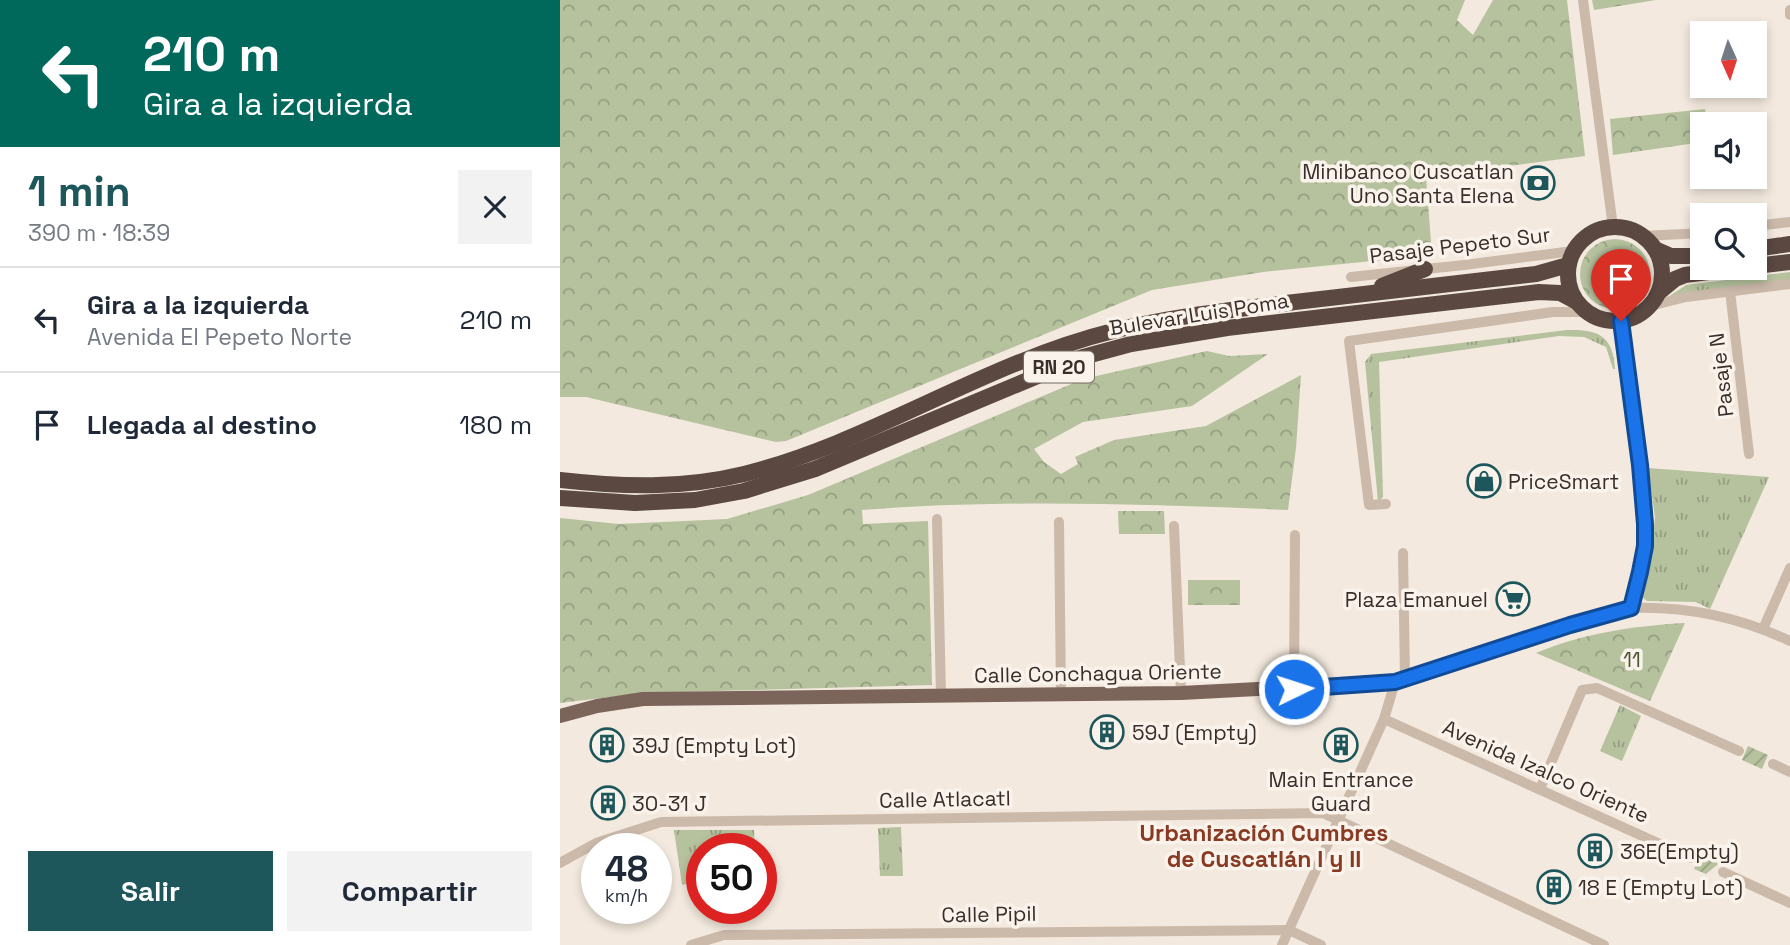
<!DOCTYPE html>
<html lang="es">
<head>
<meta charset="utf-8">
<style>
	body { margin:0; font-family:"Space Grotesk",sans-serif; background:#f2f2f3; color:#1f2937; height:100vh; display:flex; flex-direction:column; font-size:26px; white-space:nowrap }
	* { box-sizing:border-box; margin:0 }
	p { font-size:23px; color:#747a83 }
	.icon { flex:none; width:38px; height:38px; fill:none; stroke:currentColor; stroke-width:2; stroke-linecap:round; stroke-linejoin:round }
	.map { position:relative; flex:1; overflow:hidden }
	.panel { display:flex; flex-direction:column; background:#fff; width:560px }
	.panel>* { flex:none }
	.top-card { background:#00695c; color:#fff; overflow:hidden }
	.needle { width:46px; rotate:177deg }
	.tools { position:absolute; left:1130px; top:21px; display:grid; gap:14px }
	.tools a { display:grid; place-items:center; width:77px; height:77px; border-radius:0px; background:#fff; box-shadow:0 4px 10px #0003; font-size:35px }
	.speed { position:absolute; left:21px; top:833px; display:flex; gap:14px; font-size:35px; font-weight:700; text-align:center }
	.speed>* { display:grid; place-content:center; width:91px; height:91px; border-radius:50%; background:#fff; box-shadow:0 4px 10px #0003; line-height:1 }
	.speed small { font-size:18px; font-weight:400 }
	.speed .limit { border:10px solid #d22; background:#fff; color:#111 }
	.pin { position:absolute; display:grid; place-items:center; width:60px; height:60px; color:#fff; margin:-72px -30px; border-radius:50% 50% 50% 0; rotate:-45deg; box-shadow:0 0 7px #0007 }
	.pin .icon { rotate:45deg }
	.me { position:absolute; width:77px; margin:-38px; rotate:86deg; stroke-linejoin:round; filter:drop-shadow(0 0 5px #0008) }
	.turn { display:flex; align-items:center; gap:24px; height:147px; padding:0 28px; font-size:32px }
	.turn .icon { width:91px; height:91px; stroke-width:2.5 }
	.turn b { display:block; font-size:49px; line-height:60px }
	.round { display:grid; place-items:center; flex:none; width:74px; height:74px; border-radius:0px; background:#f2f2f3 }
	.overview { display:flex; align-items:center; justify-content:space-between; height:119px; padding:0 28px }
	h1 { font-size:42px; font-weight:700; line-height:52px; color:#1e575b }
	.action { display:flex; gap:14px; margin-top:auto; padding:14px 28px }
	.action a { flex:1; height:80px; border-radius:0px; background:#1e575b; color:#fff; font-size:28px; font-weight:700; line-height:80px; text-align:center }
	.action a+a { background:#f2f2f3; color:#1f2937 }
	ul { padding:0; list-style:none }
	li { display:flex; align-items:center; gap:21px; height:105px; padding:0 28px; border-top:2px solid #e0e1e3 }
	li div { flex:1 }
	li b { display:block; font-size:26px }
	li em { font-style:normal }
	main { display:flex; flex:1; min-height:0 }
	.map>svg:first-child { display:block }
	.grass { fill:url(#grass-tufts) }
	.forest { fill:url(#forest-crowns) }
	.garden { fill:url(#garden-furrows) }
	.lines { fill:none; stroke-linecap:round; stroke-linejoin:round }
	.minor { stroke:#cbb9aa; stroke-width:10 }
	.major { stroke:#7b655b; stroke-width:14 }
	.highway { stroke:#5a4841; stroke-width:16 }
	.route-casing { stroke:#114b97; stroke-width:18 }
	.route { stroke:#1a73e8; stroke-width:12 }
	.labels { text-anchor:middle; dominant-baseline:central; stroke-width:7; stroke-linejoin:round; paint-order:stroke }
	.shield { fill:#faf3eb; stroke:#736963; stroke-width:2 }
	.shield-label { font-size:19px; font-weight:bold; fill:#392e29 }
	.poi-label { font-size:21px; fill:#392e29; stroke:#faf3eb; text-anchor:start }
	.street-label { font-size:21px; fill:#392e29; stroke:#faf3eb }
	.park-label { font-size:21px; fill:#48572d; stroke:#faf3eb }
	.neighbourhood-label { font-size:23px; font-weight:bold; fill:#883a22; stroke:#faf3eb }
</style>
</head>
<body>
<main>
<section class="panel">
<div class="top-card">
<div class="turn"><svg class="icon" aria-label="left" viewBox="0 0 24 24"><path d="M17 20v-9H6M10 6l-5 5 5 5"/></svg><div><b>210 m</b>Gira a la izquierda</div></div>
</div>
<div class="overview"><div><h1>1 min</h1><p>390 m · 18:39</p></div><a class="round"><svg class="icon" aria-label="close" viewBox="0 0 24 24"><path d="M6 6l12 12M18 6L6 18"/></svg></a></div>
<ul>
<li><svg class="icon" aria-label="left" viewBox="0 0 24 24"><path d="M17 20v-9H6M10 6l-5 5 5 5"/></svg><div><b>Gira a la izquierda</b><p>Avenida El Pepeto Norte</p></div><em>210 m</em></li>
<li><svg class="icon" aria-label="arrive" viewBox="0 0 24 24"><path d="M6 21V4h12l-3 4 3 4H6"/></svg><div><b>Llegada al destino</b></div><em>180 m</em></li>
</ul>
<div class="action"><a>Salir</a><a>Compartir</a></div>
</section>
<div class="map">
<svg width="1230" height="945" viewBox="0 0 1230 945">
	<defs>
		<pattern id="grass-tufts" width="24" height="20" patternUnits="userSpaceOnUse" patternTransform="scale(1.75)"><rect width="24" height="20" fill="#b6c29e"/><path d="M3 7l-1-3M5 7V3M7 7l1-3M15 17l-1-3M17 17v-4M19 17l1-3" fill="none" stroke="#959e81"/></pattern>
		<pattern id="forest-crowns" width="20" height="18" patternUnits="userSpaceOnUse" patternTransform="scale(1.75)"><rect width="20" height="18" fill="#b6c29e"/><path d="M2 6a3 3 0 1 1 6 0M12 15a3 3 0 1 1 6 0" fill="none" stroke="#959e81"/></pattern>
		<pattern id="garden-furrows" width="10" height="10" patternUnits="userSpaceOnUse" patternTransform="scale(1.75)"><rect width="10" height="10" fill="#b6c29e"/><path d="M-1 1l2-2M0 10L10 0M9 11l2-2" fill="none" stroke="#959e81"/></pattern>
	</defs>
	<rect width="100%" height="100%" fill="#f3e9de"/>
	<g class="grass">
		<polygon points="1230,272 1230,283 1108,297 1126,285"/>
		<path d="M1007 330C1038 329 1053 335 1055 369H1053L1046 347 1024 337 999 336 819 362 823 497 818 502 805 362 811 354Z"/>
		<polygon points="1088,468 1209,477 1150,609 1136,602 1087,601 1082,597 1091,559 1095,517"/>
		<polygon points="1060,705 1081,716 1062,761 1040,751"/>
		<polygon points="341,827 343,876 320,876 318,828"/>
		<polygon points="114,830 194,830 195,849 142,849 142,880 122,885"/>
	</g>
	<g class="forest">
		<polygon points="0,0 905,0 897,20 913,35 933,0 1007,0 1025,156 866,177 872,255 703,272 592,290 226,441 216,442 26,397 0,397"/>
		<polygon points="1032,0 1096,0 1034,10"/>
		<polygon points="1145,109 1147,124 1143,124 1143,142 1053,155 1050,119"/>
		<circle cx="1055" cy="274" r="35"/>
		<path d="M647 351 669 356 708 354 632 406 523 422 474 449 484 462 501 474 518 464 515 457 554 440 646 426 741 375 736 448 728 510C587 504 443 499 302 510L303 524 368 521 372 685 83 693 0 703V518L59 524 167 519 248 495 523 379Z"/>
		<polygon points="558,511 604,511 605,534 559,534"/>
		<rect x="628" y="580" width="52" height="25"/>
		<path d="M1125 623 1090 701 976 653C1024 633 1073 626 1125 623Z"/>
	</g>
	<g class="garden">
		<polygon points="1188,746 1208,755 1202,769 1182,760"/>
		<polygon points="1141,852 1162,861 1146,874 1134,869"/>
	</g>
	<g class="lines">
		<g class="minor">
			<polyline points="1023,0 1053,227"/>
			<polyline points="1230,10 1230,15"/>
			<polyline points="1195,226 1230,222"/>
			<polyline points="1083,236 1143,233"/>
			<polyline points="791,277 904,265 1013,251"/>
			<polyline points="1170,291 1189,454"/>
			<polyline points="1090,306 1126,297 1230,284"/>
			<polyline points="826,504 809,505 789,341 993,312 1025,312"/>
			<polyline points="377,519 381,697"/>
			<polyline points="499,522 501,695"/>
			<polyline points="614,526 621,693"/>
			<polyline points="843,553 845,678"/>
			<path d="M1071 608C1127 606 1179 617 1230 641"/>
			<polyline points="1203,629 1230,568"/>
			<polyline points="734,689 735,535"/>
			<polyline points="824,719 1131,858"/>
			<polyline points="1213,764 1230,772"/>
			<polyline points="980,789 1022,690 1037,688 1179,751"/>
			<polyline points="0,863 36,843 101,822 763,813 1044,945"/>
			<polyline points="1163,872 1230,903"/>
			<polyline points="131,945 164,935 729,930 761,945"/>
			<polyline points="722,945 824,719 835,682"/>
		</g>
		<polyline class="major" points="0,716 37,706 83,699 621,693 835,682 1010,625 1071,608 1085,546 1085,524 1080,465 1061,321"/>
		<g class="highway">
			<circle cx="1055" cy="274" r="47"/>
			<polyline points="1095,249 1111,256 1143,256"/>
			<polyline points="1195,249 1230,244"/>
			<polyline points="1195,266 1230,262"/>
			<polyline points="822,286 865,269"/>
			<polyline points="1098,293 1115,279 1125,275 1179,268"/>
			<path d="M0 480C62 487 123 489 184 474 312 442 424 363 553 331 612 316 674 310 735 302 815 293 896 283 976 274L1008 265"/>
			<polyline points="0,498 75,503 135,500 184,491 255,469 523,357 571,344 667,328 979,292 1000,293 1015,301"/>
		</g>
	</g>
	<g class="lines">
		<defs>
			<polyline id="route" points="734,689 835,682 1010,625 1071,608 1080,572 1085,546 1085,524 1080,465 1061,321"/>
		</defs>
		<use href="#route" class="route-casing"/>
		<use href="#route" class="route"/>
	</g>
	<defs>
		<symbol id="bank-ring" viewBox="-11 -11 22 22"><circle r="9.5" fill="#faf3eb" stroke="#1e575b" stroke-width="1.5"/><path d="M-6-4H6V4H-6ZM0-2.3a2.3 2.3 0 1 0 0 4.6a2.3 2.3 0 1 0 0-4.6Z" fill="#1e575b"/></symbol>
		<symbol id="shop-ring" viewBox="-11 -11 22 22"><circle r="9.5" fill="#faf3eb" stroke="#1e575b" stroke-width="1.5"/><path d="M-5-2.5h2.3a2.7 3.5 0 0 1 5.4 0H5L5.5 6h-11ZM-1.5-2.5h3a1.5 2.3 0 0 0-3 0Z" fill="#1e575b"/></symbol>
		<symbol id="supermarket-ring" viewBox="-11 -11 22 22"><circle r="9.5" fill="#faf3eb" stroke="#1e575b" stroke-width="1.5"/><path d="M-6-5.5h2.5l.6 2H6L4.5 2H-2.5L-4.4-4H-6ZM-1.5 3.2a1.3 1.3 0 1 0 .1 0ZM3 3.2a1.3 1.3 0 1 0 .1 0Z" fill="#1e575b"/></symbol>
		<symbol id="building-ring" viewBox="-11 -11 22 22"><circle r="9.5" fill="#faf3eb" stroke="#1e575b" stroke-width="1.5"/><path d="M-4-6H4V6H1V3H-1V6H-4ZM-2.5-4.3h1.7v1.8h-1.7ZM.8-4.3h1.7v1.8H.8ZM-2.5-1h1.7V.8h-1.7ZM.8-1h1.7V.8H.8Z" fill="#1e575b"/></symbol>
	</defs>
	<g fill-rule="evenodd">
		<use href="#bank-ring" x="959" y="164" width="38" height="38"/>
		<use href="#shop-ring" x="905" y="462" width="38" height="38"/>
		<use href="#supermarket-ring" x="934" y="580" width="38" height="38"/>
		<use href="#building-ring" x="528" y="713" width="38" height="38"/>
		<use href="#building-ring" x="28" y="726" width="38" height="38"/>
		<use href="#building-ring" x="762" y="726" width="38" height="38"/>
		<use href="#building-ring" x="29" y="784" width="38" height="38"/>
		<use href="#building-ring" x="1016" y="832" width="38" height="38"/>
		<use href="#building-ring" x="975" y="868" width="38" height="38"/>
	</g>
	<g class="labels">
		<rect class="shield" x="464" y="351.5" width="70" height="31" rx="5"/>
		<g class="shield-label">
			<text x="499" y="367">RN 20</text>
		</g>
		<g class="poi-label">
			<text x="954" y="171" text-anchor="end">Minibanco Cuscatlan<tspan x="954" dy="24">Uno Santa Elena</tspan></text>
			<text x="948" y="481">PriceSmart</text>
			<text x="928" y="599" text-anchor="end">Plaza Emanuel</text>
			<text x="572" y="732">59J (Empty)</text>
			<text x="72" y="745">39J (Empty Lot)</text>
			<text x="781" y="779" text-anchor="middle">Main Entrance<tspan x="781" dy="24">Guard</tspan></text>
			<text x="72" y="803">30-31 J</text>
			<text x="1060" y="851">36E(Empty)</text>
			<text x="1018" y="887">18 E (Empty Lot)</text>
		</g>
		<g class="street-label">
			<text transform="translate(900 245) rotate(-7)">Pasaje Pepeto Sur</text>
			<text transform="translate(639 314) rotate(-9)">Bulevar Luis Poma</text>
			<text transform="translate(1161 375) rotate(-97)">Pasaje N</text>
			<text transform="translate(538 673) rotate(-1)">Calle Conchagua Oriente</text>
			<text transform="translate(986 771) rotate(24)">Avenida Izalco Oriente</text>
			<text transform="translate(385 799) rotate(-1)">Calle Atlacatl</text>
			<text transform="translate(429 914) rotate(-1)">Calle Pipil</text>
		</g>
		<g class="park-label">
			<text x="1072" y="659">11</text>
		</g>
		<g class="neighbourhood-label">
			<text x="704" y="833">Urbanización Cumbres<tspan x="704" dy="26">de Cuscatlán I y II</tspan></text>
		</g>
	</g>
</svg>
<div class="tools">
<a><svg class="needle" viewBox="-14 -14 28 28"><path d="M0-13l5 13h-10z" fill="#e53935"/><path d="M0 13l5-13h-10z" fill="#747a83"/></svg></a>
<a><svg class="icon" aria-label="sound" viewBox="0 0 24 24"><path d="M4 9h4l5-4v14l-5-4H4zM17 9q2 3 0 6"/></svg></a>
<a><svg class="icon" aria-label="search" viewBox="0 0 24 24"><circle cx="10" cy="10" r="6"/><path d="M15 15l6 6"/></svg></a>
</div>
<div class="speed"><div>48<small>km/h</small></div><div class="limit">50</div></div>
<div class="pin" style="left:1061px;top:321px;background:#d93025"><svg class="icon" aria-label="arrive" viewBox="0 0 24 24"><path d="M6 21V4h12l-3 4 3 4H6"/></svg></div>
<svg class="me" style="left:734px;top:689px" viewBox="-20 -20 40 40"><circle r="17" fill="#1a73e8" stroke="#fff" stroke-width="3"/><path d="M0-11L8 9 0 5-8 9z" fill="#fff"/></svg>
</div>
</main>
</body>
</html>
